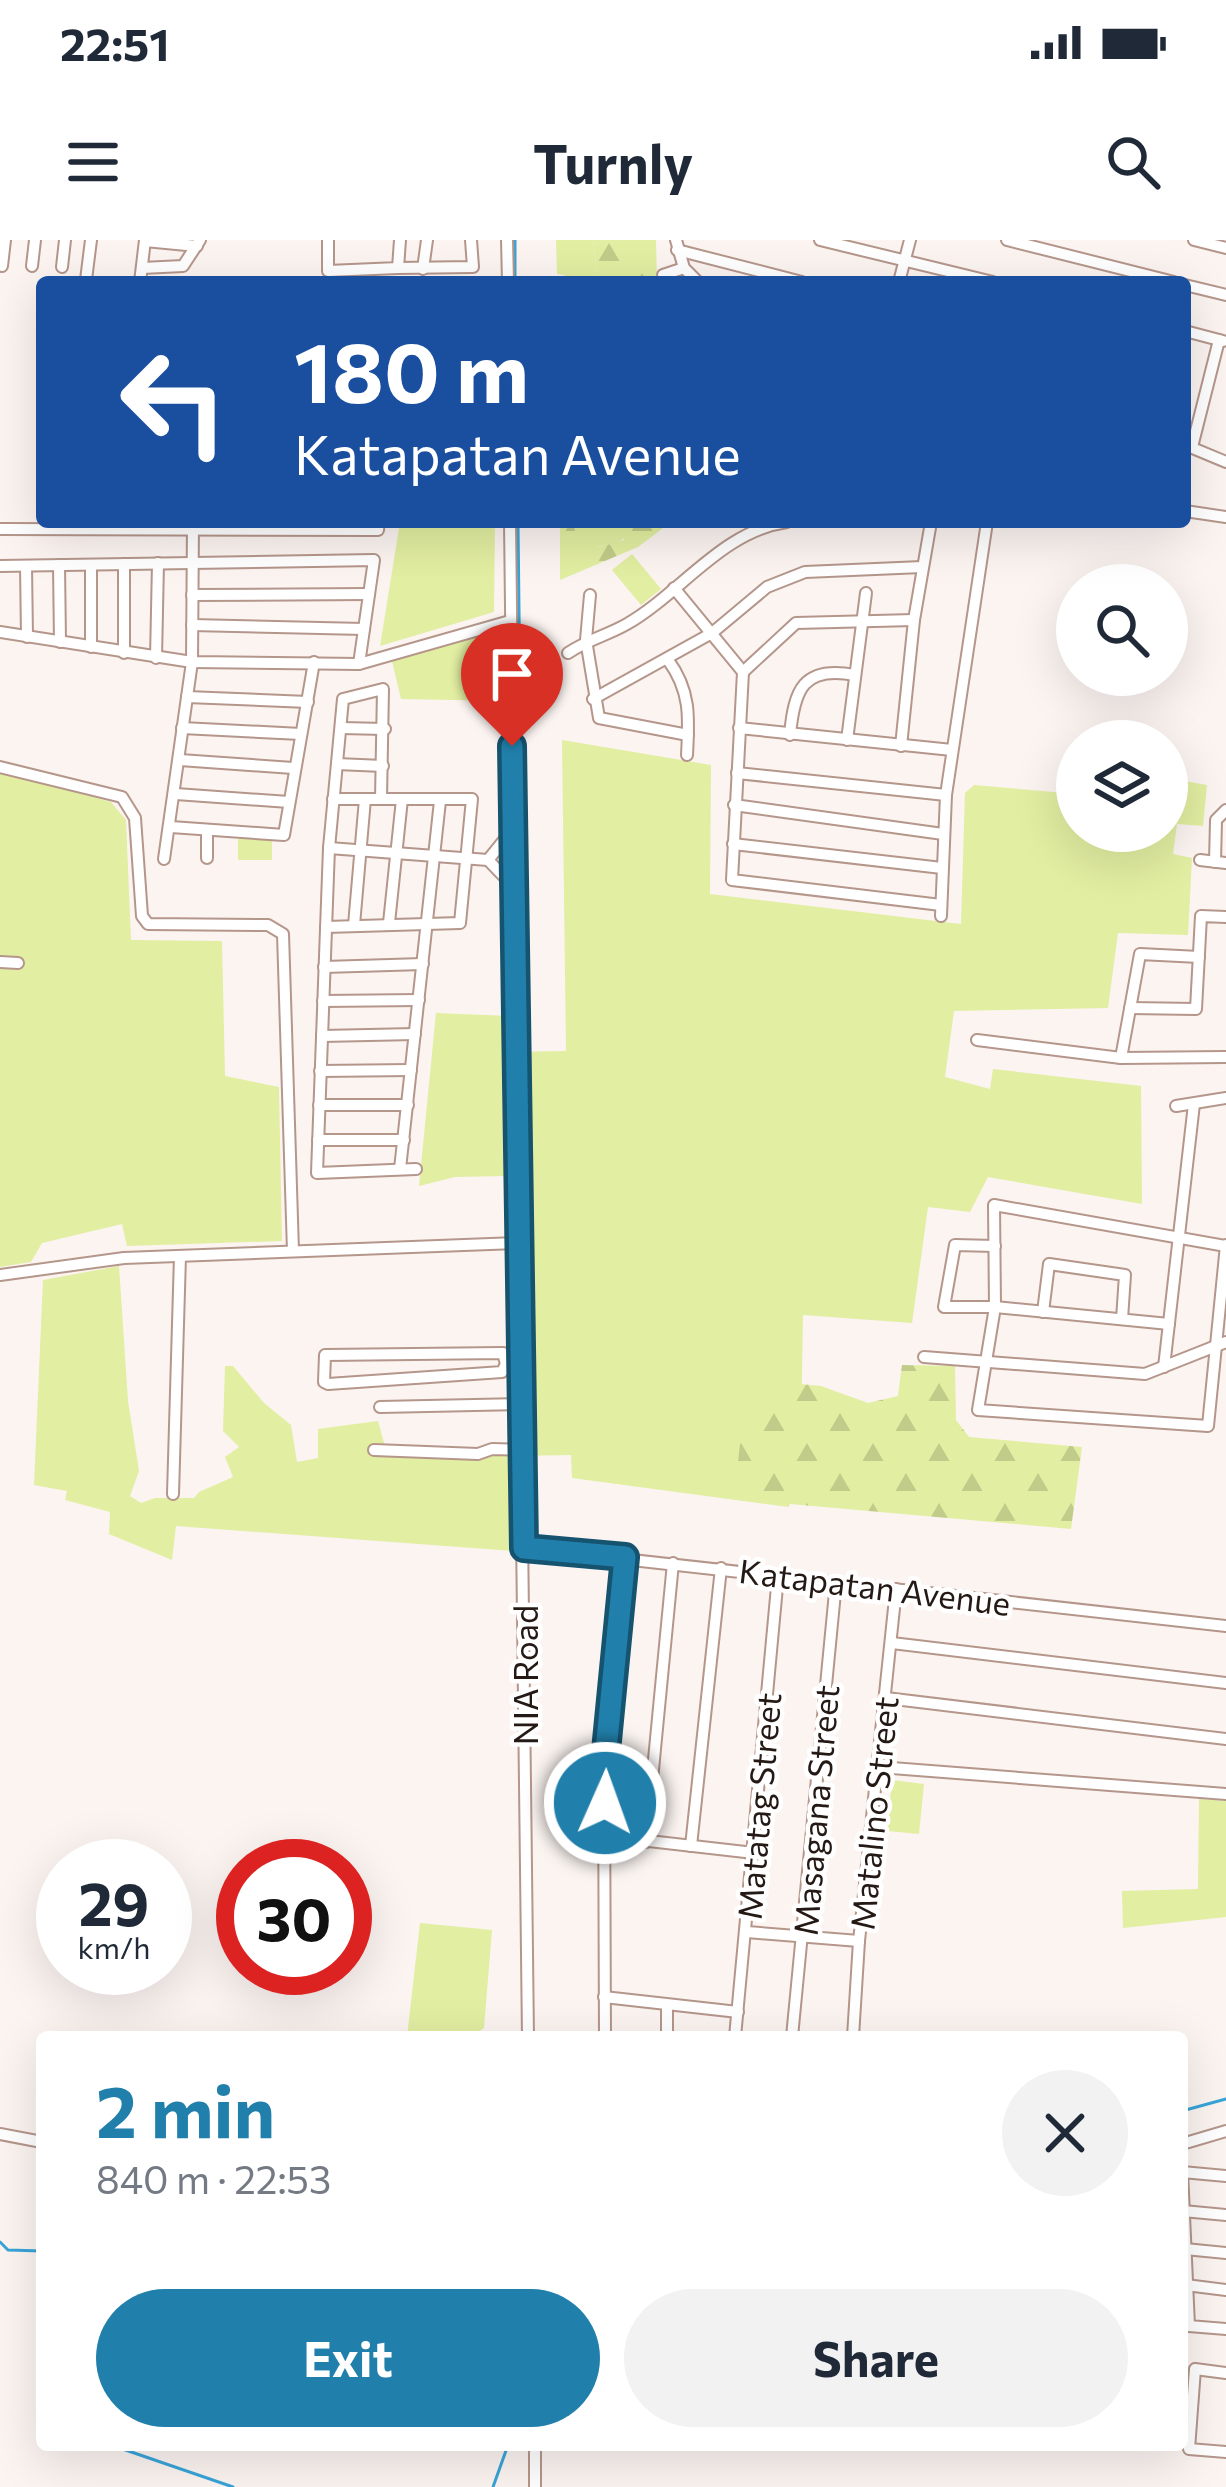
<!DOCTYPE html>
<html lang="en">
<head>
<meta charset="utf-8">
<style>
	body { margin:0; font-family:Commissioner,sans-serif; background:#f2f2f3; color:#1f2937; height:100vh; display:flex; flex-direction:column; font-size:45px; white-space:nowrap }
	* { box-sizing:border-box; margin:0 }
	p { font-size:39px; color:#747a83 }
	.icon { flex:none; width:66px; height:66px; fill:none; stroke:currentColor; stroke-width:2; stroke-linecap:round; stroke-linejoin:round }
	.map { position:relative; flex:1; overflow:hidden }
	.sheet { position:absolute; left:36px; top:1791px; width:1152px; height:420px; display:flex; flex-direction:column; background:#fff; border-radius:12px; box-shadow:0 12px 48px #0002 }
	.sheet>* { flex:none }
	.top-card { position:absolute; left:36px; top:36px; width:1155px; height:252px; border-radius:12px; box-shadow:0 12px 48px #0002; background:#1a4fa0; color:#fff; overflow:hidden }
	.fabs { position:absolute; left:1056px; top:324px; display:grid; gap:24px }
	.fabs a { display:grid; place-items:center; width:132px; height:132px; border-radius:50%; background:#fff; box-shadow:0 12px 48px #0002; font-size:60px }
	.speed { position:absolute; left:36px; top:1599px; display:flex; gap:24px; font-size:60px; font-weight:700; text-align:center }
	.speed>* { display:grid; place-content:center; width:156px; height:156px; border-radius:50%; background:#fff; box-shadow:0 12px 48px #0002; line-height:1 }
	.speed small { font-size:30px; font-weight:400 }
	.speed .limit { border:18px solid #d22; background:#fff; color:#111 }
	.pin { position:absolute; display:grid; place-items:center; width:102px; height:102px; color:#fff; margin:-123px -51px; border-radius:50% 50% 50% 0; rotate:-45deg; box-shadow:0 0 12px #0007 }
	.pin .icon { rotate:45deg }
	.me { position:absolute; width:132px; margin:-66px; rotate:2deg; stroke-linejoin:round; filter:drop-shadow(0 0 9px #0008) }
	.turn { display:flex; align-items:center; gap:42px; height:252px; padding:0 60px; font-size:54px }
	.turn .icon { width:156px; height:156px; stroke-width:2.5 }
	.turn b { display:block; font-size:84px; line-height:102px }
	.round { display:grid; place-items:center; flex:none; width:126px; height:126px; border-radius:63px; background:#f2f2f3 }
	.summary { display:flex; align-items:center; justify-content:space-between; height:204px; padding:0 60px }
	h1 { font-size:72px; font-weight:700; line-height:90px; color:#217fab }
	.button { display:flex; gap:24px; margin-top:auto; padding:24px 60px }
	.button a { flex:1; height:138px; border-radius:72px; background:#217fab; color:#fff; font-size:48px; font-weight:700; line-height:138px; text-align:center }
	.button a+a { background:#f2f2f3; color:#1f2937 }
	.status { display:flex; justify-content:space-between; align-items:center; height:84px; padding:0 60px; background:#fff; direction:ltr }
	.status svg { height:33px; fill:currentColor }
	header { display:flex; justify-content:space-between; align-items:center; height:156px; padding:0 60px; background:#fff; font-size:54px; font-weight:700 }
	.map>svg:first-child { display:block }
	.grass { fill:#e2eea1 }
	.forest { fill:url(#forest-firs) }
	.lines { fill:none; stroke-linecap:round; stroke-linejoin:round }
	.stream { stroke:#38a4d8; stroke-width:3 }
	.minor-casing { stroke:#b5968b; stroke-width:14 }
	.minor { stroke:#fff; stroke-width:10 }
	.route-casing { stroke:#15536f; stroke-width:30 }
	.route { stroke:#217fab; stroke-width:21 }
	.labels { text-anchor:middle; dominant-baseline:central; stroke-width:9; stroke-linejoin:round; paint-order:stroke }
	.street-label { font-size:33px; fill:#241914; stroke:#fff }
</style>
</head>
<body>
<div class="status"><b>22:51</b><svg viewBox="0 0 49 12"><path d="M0 12V9h3v3zM5 12V6h3v6zM10 12V3h3v9zM15 12V0h3v12zM26 1h20v11H26zM47 4h2v5h-2z"/></svg></div>
<header><svg class="icon" aria-label="menu" viewBox="0 0 24 24"><path d="M4 6h16M4 12h16M4 18h16"/></svg>Turnly<svg class="icon" aria-label="search" viewBox="0 0 24 24"><circle cx="10" cy="10" r="6"/><path d="M15 15l6 6"/></svg></header>
<div class="map">
<svg width="1226" height="2247" viewBox="0 0 1226 2247">
	<defs>
		<pattern id="forest-firs" width="22" height="20" patternUnits="userSpaceOnUse" patternTransform="scale(3)"><rect width="22" height="20" fill="#e2eea1"/><path d="M5 1l3.5 6h-7zM16 11l3.5 6h-7z" fill="#c2cc8a"/></pattern>
	</defs>
	<rect width="100%" height="100%" fill="#fbf4f1"/>
	<g class="grass">
		<polygon points="556,0 593,0 598,42 566,42 564,35 557,34"/>
		<polygon points="400,282 495,282 494,372 380,406"/>
		<path d="M574 282H625L626 296C614 310 591 308 575 302Z"/>
		<polygon points="632,314 661,349 641,365 612,330"/>
		<polygon points="506,387 505,461 401,459 392,421"/>
		<polygon points="562,500 711,525 710,654 961,684 965,553 974,545 1077,554 1077,591 1167,591 1167,538 1207,545 1203,586 1177,584 1173,614 1192,618 1188,695 1118,693 1108,768 954,771 945,837 990,849 993,829 1141,846 1142,964 988,937 970,972 928,967 912,1083 803,1075 801,1192 789,1267 572,1238 571,1215 516,1216 518,1302 512,1311 176,1286 172,1320 109,1294 110,1272 65,1260 67,1251 34,1245 43,1040 119,1026 128,1161 139,1231 130,1256 141,1263 155,1258 194,1258 199,1252 233,1237 225,1217 239,1207 223,1191 225,1126 233,1126 264,1163 291,1185 297,1222 318,1218 318,1189 378,1181 386,1210 510,1213 507,936 455,937 419,946 436,773 510,776 511,812 566,811"/>
		<polygon points="0,531 111,562 126,580 131,700 222,701 225,836 279,847 282,1001 127,1006 122,984 42,1003 31,1022 0,1027"/>
		<rect x="238" y="599" width="34" height="21"/>
		<polygon points="892,1540 924,1544 919,1594 887,1591"/>
		<polygon points="1199,1559 1226,1561 1226,1677 1123,1688 1122,1651 1198,1649"/>
		<polygon points="420,1683 492,1690 484,1788 471,1797 407,1797"/>
	</g>
	<g class="forest">
		<polygon points="593,0 656,0 657,42 598,42"/>
		<polygon points="560,282 574,282 576,302 601,307 624,300 625,282 671,282 638,307 560,340"/>
		<polygon points="902,1125 955,1126 956,1180 969,1197 1082,1207 1071,1289 734,1259 741,1194 760,1140 821,1146 868,1163 898,1156"/>
	</g>
	<g class="lines">
		<g class="stream">
			<polyline points="515,0 515,42"/>
			<polyline points="518,282 526,1003"/>
			<polyline points="1182,1871 1226,1859"/>
			<polyline points="0,2002 8,2010 42,2011"/>
			<polyline points="111,2205 233,2247"/>
			<polyline points="493,2247 508,2205"/>
		</g>
		<defs>
			<g id="minor">
				<polyline points="328,0 328,31 398,28 400,0"/>
				<polyline points="507,0 508,42"/>
				<polyline points="676,0 684,28 698,42"/>
				<polyline points="820,0 993,42"/>
				<polyline points="1007,0 1174,42"/>
				<polyline points="1194,0 1226,8"/>
				<polyline points="145,1 197,6"/>
				<polyline points="677,10 802,42"/>
				<polyline points="2,26 5,0"/>
				<polyline points="32,26 35,0"/>
				<polyline points="62,27 65,0"/>
				<polyline points="142,28 183,26 200,0"/>
				<polyline points="398,28 473,27 471,0"/>
				<polyline points="423,29 427,0"/>
				<polyline points="663,35 684,28"/>
				<polyline points="86,40 91,0"/>
				<polyline points="140,42 145,0"/>
				<polyline points="899,42 910,0"/>
				<polyline points="1185,45 1226,55"/>
				<polyline points="1185,91 1223,101"/>
				<polyline points="1190,207 1226,222"/>
				<polyline points="1192,207 1219,100"/>
				<polyline points="1185,271 1226,277"/>
				<polyline points="510,282 528,1797"/>
				<polyline points="0,289 378,290 379,282"/>
				<polyline points="124,324 124,413"/>
				<polyline points="59,325 60,402"/>
				<polyline points="91,325 91,407"/>
				<polyline points="0,326 374,320 359,424"/>
				<polyline points="26,326 27,397"/>
				<polyline points="674,348 743,432 732,640 941,665"/>
				<polyline points="192,355 369,354"/>
				<polyline points="590,355 586,400 599,478 688,495"/>
				<polyline points="192,385 364,389"/>
				<polyline points="0,392 192,422 359,424 510,381"/>
				<path d="M568 413C587 400 608 395 627 384 681 353 722 291 787 282"/>
				<polyline points="156,418 158,323"/>
				<path d="M668 420C691 451 689 478 687 515"/>
				<polyline points="743,432 796,383 914,380"/>
				<polyline points="187,457 308,462"/>
				<polyline points="593,459 712,393 767,347 805,332 922,327"/>
				<polyline points="182,488 301,494"/>
				<polyline points="341,488 385,489"/>
				<polyline points="739,488 952,510"/>
				<path d="M790 495C794 450 803 425 855 435"/>
				<polyline points="847,500 866,353"/>
				<polyline points="901,506 914,380 931,282"/>
				<polyline points="180,520 293,528"/>
				<polyline points="337,524 383,526"/>
				<polyline points="0,527 122,557 135,578 142,676 148,684 268,685 283,694 293,1011"/>
				<polyline points="737,533 946,555"/>
				<polyline points="176,554 289,562"/>
				<polyline points="381,559 383,449 343,459 329,608 317,933 416,929"/>
				<polyline points="734,565 943,594"/>
				<polyline points="171,587 284,595 314,422"/>
				<polyline points="513,589 488,620 515,648"/>
				<polyline points="733,604 942,628"/>
				<polyline points="329,608 488,620"/>
				<polyline points="207,618 207,590"/>
				<polyline points="164,619 192,422 193,282"/>
				<polyline points="1200,620 1226,623"/>
				<polyline points="1215,622 1216,580 1226,570"/>
				<polyline points="941,676 946,555 987,282"/>
				<polyline points="389,683 402,559"/>
				<polyline points="354,685 365,559"/>
				<polyline points="326,687 460,683 472,559 333,559"/>
				<polyline points="0,722 18,723"/>
				<polyline points="324,727 423,724"/>
				<polyline points="323,761 419,760"/>
				<polyline points="1130,768 1196,769 1201,676 1226,677"/>
				<polyline points="322,796 415,794"/>
				<polyline points="977,800 1121,818 1226,817"/>
				<polyline points="1121,818 1140,714 1199,717"/>
				<polyline points="320,831 411,830"/>
				<polyline points="319,865 408,865"/>
				<polyline points="1176,866 1226,858"/>
				<polyline points="318,900 404,900"/>
				<polyline points="400,929 440,561"/>
				<polyline points="995,1006 955,1005 944,1067 995,1067 1169,1084"/>
				<polyline points="1226,1006 994,965 995,1067 978,1170 1208,1186 1226,1005"/>
				<polyline points="0,1035 124,1018 518,1003"/>
				<polyline points="1043,1072 1049,1024 1125,1035 1122,1079"/>
				<polyline points="924,1117 1145,1134 1226,1102"/>
				<polyline points="506,1124 503,1113 325,1115 324,1142 328,1144 502,1132 506,1124 520,1123"/>
				<polyline points="1164,1127 1194,864"/>
				<polyline points="380,1167 521,1164"/>
				<polyline points="374,1210 478,1214 492,1209 522,1210"/>
				<polyline points="173,1254 180,1016"/>
				<polyline points="524,1308 1226,1386"/>
				<polyline points="892,1403 1226,1443"/>
				<polyline points="886,1458 1226,1499"/>
				<polyline points="879,1527 1226,1554"/>
				<polyline points="605,1596 754,1613"/>
				<polyline points="646,1602 673,1323"/>
				<polyline points="691,1606 721,1328"/>
				<polyline points="747,1692 859,1701"/>
				<polyline points="604,1757 738,1772"/>
				<polyline points="667,1765 667,1797"/>
				<polyline points="605,1797 604,1531 625,1317"/>
				<polyline points="735,1797 778,1336"/>
				<polyline points="792,1797 836,1342"/>
				<polyline points="853,1797 859,1701 896,1349"/>
				<polyline points="0,1894 42,1902"/>
				<polyline points="1182,1904 1226,1891"/>
				<polyline points="1182,1931 1189,2086 1226,2089"/>
				<polyline points="1182,1932 1226,1936"/>
				<polyline points="1183,1971 1226,1975"/>
				<polyline points="1185,2009 1226,2013"/>
				<polyline points="1186,2045 1226,2050"/>
				<polyline points="1226,2133 1195,2129 1189,2209 1226,2212"/>
				<polyline points="535,2205 535,2247"/>
			</g>
		</defs>
		<use href="#minor" class="minor-casing"/>
		<use href="#minor" class="minor"/>
	</g>
	<g class="lines">
		<defs>
			<polyline id="route" points="512,506 524,1308 625,1317 604,1531 605,1563"/>
		</defs>
		<use href="#route" class="route-casing"/>
		<use href="#route" class="route"/>
	</g>
	<g class="labels">
		<g class="street-label">
			<text transform="translate(875 1346) rotate(7)">Katapatan Avenue</text>
			<text transform="translate(524 1435) rotate(-90)">NIA Road</text>
			<text transform="translate(758 1566) rotate(-85)">Matatag Street</text>
			<text transform="translate(815 1570) rotate(-85)">Masagana Street</text>
			<text transform="translate(873 1573) rotate(-84)">Matalino Street</text>
		</g>
	</g>
</svg>
<div class="fabs">
<a><svg class="icon" aria-label="search" viewBox="0 0 24 24"><circle cx="10" cy="10" r="6"/><path d="M15 15l6 6"/></svg></a>
<a><svg class="icon" aria-label="layers" viewBox="0 0 24 24"><path d="M12 4l9 5-9 5-9-5zM3 14l9 5 9-5"/></svg></a>
</div>
<div class="speed"><div>29<small>km/h</small></div><div class="limit">30</div></div>
<div class="pin" style="left:512px;top:506px;background:#d93025"><svg class="icon" aria-label="arrive" viewBox="0 0 24 24"><path d="M6 21V4h12l-3 4 3 4H6"/></svg></div>
<svg class="me" style="left:605px;top:1563px" viewBox="-20 -20 40 40"><circle r="17" fill="#217fab" stroke="#fff" stroke-width="3"/><path d="M0-11L8 9 0 5-8 9z" fill="#fff"/></svg>
<div class="top-card">
<div class="turn"><svg class="icon" aria-label="left" viewBox="0 0 24 24"><path d="M17 20v-9H6M10 6l-5 5 5 5"/></svg><div><b>180 m</b>Katapatan Avenue</div></div>
</div>
<section class="sheet">
<div class="summary"><div><h1>2 min</h1><p>840 m · 22:53</p></div><a class="round"><svg class="icon" aria-label="close" viewBox="0 0 24 24"><path d="M6 6l12 12M18 6L6 18"/></svg></a></div>
<div class="button"><a>Exit</a><a>Share</a></div>
</section>
</div>
</body>
</html>
